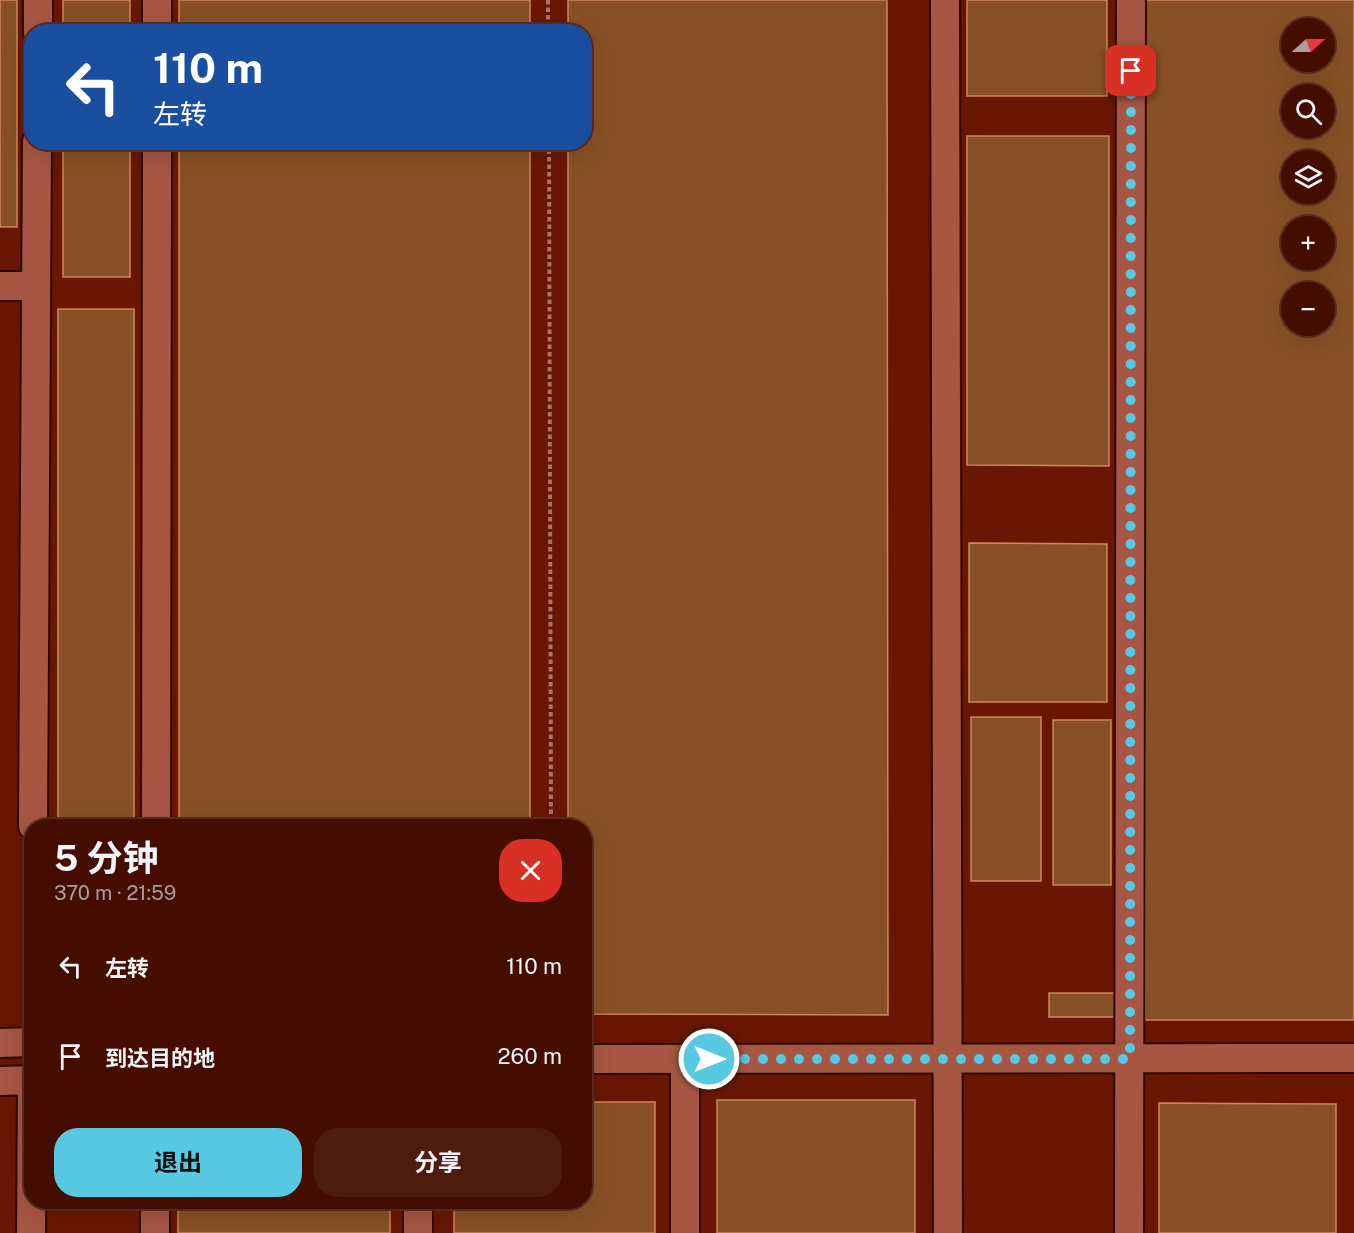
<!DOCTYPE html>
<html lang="zh">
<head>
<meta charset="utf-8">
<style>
	body { margin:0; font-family:"Public Sans","Noto Sans SC",sans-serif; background:#4e1b0f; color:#f1f3f6; height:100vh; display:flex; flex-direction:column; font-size:22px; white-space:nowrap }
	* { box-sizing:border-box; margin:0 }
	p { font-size:20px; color:#af9c99 }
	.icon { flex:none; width:33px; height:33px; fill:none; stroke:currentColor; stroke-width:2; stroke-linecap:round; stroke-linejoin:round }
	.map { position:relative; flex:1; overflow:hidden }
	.details { position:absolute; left:24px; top:819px; width:568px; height:390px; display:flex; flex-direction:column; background:#440d00; border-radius:24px; box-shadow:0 6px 24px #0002,0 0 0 2px #5c2d22 }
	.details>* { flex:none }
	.hud { position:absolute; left:24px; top:24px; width:568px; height:126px; border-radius:24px; box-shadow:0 6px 24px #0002,0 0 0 2px #5c2d22; background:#1a4fa0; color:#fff; overflow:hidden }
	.needle { width:39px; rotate:69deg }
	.controls { position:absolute; left:1281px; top:18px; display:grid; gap:12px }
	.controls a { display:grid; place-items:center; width:54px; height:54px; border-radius:50%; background:#440d00; box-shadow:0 6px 24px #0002,0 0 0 2px #5c2d22; font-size:30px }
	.pin { position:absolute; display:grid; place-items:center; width:51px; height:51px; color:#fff; margin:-26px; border-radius:12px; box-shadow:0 3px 9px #0006 }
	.me { position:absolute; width:66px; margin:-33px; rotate:90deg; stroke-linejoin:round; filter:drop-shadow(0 0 4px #0008) }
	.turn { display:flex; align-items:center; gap:21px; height:126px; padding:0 30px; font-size:27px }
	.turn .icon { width:78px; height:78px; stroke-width:2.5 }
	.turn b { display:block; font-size:42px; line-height:51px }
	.round { display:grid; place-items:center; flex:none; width:63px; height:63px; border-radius:24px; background:#4e1b0f }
	.head { display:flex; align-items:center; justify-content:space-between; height:102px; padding:0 30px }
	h1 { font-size:36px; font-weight:700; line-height:45px }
	.primary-button { display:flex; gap:12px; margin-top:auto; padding:12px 30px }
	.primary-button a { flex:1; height:69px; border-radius:24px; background:#57c9e2; color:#111; font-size:24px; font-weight:700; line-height:69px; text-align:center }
	.primary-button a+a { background:#4e1b0f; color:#f1f3f6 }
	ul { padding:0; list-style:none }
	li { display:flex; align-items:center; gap:18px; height:90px; padding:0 30px }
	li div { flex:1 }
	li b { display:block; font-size:22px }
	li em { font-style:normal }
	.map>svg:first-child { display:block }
	.built { fill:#691702; fill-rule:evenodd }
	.building { fill:#885026; stroke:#ce8756; stroke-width:1.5; fill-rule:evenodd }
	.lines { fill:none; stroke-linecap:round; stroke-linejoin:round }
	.minor-casing { stroke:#300902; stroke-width:32 }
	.path { stroke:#ab7365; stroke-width:4; stroke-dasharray:4.5 3; stroke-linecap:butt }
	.minor { stroke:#a65643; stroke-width:28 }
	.route { stroke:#57c9e2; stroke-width:10; stroke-dasharray:0 18 }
</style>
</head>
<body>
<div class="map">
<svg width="1354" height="1233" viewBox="0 0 1354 1233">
	<rect width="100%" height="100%" fill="#5b1100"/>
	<path class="built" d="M0 0H1354V1233H0ZM1292 28H1324V62H1292ZM32 32H585V142H32ZM1292 94H1324V128H1292ZM1292 160H1324V194H1292ZM1292 226H1324V260H1292ZM1292 292H1324V326H1292ZM32 826H585V1202H32Z"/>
	<g class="building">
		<rect x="0" y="0" width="17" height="227"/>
		<rect x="63" y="0" width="67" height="32"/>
		<rect x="179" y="0" width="351" height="32"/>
		<polygon points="568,0 887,0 888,1015 585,1014 585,826 568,826 568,142 585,142 585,32 568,32"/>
		<rect x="967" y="0" width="140" height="96"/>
		<path d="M1145 0H1354V1020H1145ZM1292 28H1324V62H1292ZM1292 94H1324V128H1292ZM1292 160H1324V194H1292ZM1292 226H1324V260H1292ZM1292 292H1324V326H1292Z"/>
		<polygon points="967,136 1109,136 1109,466 967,465"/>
		<rect x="63" y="142" width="67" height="135"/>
		<rect x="179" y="142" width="351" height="684"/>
		<rect x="58" y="309" width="76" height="517"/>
		<polygon points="969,543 1107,544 1107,702 969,702"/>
		<rect x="971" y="717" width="70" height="164"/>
		<rect x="1053" y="720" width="58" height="165"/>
		<polygon points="1049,993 1116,993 1115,1017 1049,1017"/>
		<rect x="717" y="1100" width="198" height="133"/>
		<polygon points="585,1102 655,1102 655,1233 454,1233 454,1202 585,1202"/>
		<polygon points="1159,1103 1336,1104 1336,1233 1159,1233"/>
		<rect x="178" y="1202" width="212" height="31"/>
	</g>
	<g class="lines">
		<defs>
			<g id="minor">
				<polyline points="945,0 948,1233"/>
				<polyline points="38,32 38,0"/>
				<polyline points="157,32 157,0"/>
				<polyline points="0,286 36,286"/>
				<polyline points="33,826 37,142"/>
				<polyline points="156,826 157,142"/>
				<polyline points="0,1043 32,1042"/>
				<polyline points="585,1059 1354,1058"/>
				<polyline points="685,1059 685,1233"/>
				<polyline points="0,1081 32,1080"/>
				<polyline points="418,1202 418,1233"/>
				<polyline points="31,1233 32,1087"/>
				<polyline points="155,1233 155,1202"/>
				<polyline points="1129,1233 1131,0"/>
			</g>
		</defs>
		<use href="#minor" class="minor-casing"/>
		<g class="path">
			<polyline points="548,0 548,32"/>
			<polyline points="549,142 551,826"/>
		</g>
		<use href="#minor" class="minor"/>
	</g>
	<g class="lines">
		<polyline class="route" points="709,1059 1130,1059 1131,71"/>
	</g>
</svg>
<div class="controls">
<a><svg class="needle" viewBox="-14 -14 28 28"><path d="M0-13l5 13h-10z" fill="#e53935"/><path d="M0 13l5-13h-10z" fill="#af9c99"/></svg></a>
<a><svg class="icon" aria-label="search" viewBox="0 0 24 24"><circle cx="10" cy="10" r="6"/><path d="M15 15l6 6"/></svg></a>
<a><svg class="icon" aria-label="layers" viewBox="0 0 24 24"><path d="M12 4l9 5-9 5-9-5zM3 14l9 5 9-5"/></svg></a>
<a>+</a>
<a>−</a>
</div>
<div class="pin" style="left:1131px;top:71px;background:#d93025"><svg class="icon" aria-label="arrive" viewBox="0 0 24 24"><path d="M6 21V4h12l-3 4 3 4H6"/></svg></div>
<svg class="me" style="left:709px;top:1059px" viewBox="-20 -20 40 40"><circle r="17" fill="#57c9e2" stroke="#fff" stroke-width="3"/><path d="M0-11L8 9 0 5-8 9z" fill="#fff"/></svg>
<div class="hud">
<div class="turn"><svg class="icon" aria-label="left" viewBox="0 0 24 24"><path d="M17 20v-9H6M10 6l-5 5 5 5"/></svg><div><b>110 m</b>左转</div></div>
</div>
<section class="details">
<div class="head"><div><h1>5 分钟</h1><p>370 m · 21:59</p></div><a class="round" style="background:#d93025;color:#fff"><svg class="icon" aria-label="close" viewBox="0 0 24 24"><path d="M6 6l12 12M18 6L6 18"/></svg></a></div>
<ul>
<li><svg class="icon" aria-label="left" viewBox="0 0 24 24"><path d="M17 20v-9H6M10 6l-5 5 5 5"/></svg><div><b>左转</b></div><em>110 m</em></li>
<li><svg class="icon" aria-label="arrive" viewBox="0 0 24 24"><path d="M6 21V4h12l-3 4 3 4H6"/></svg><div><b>到达目的地</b></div><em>260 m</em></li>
</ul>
<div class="primary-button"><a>退出</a><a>分享</a></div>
</section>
</div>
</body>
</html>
